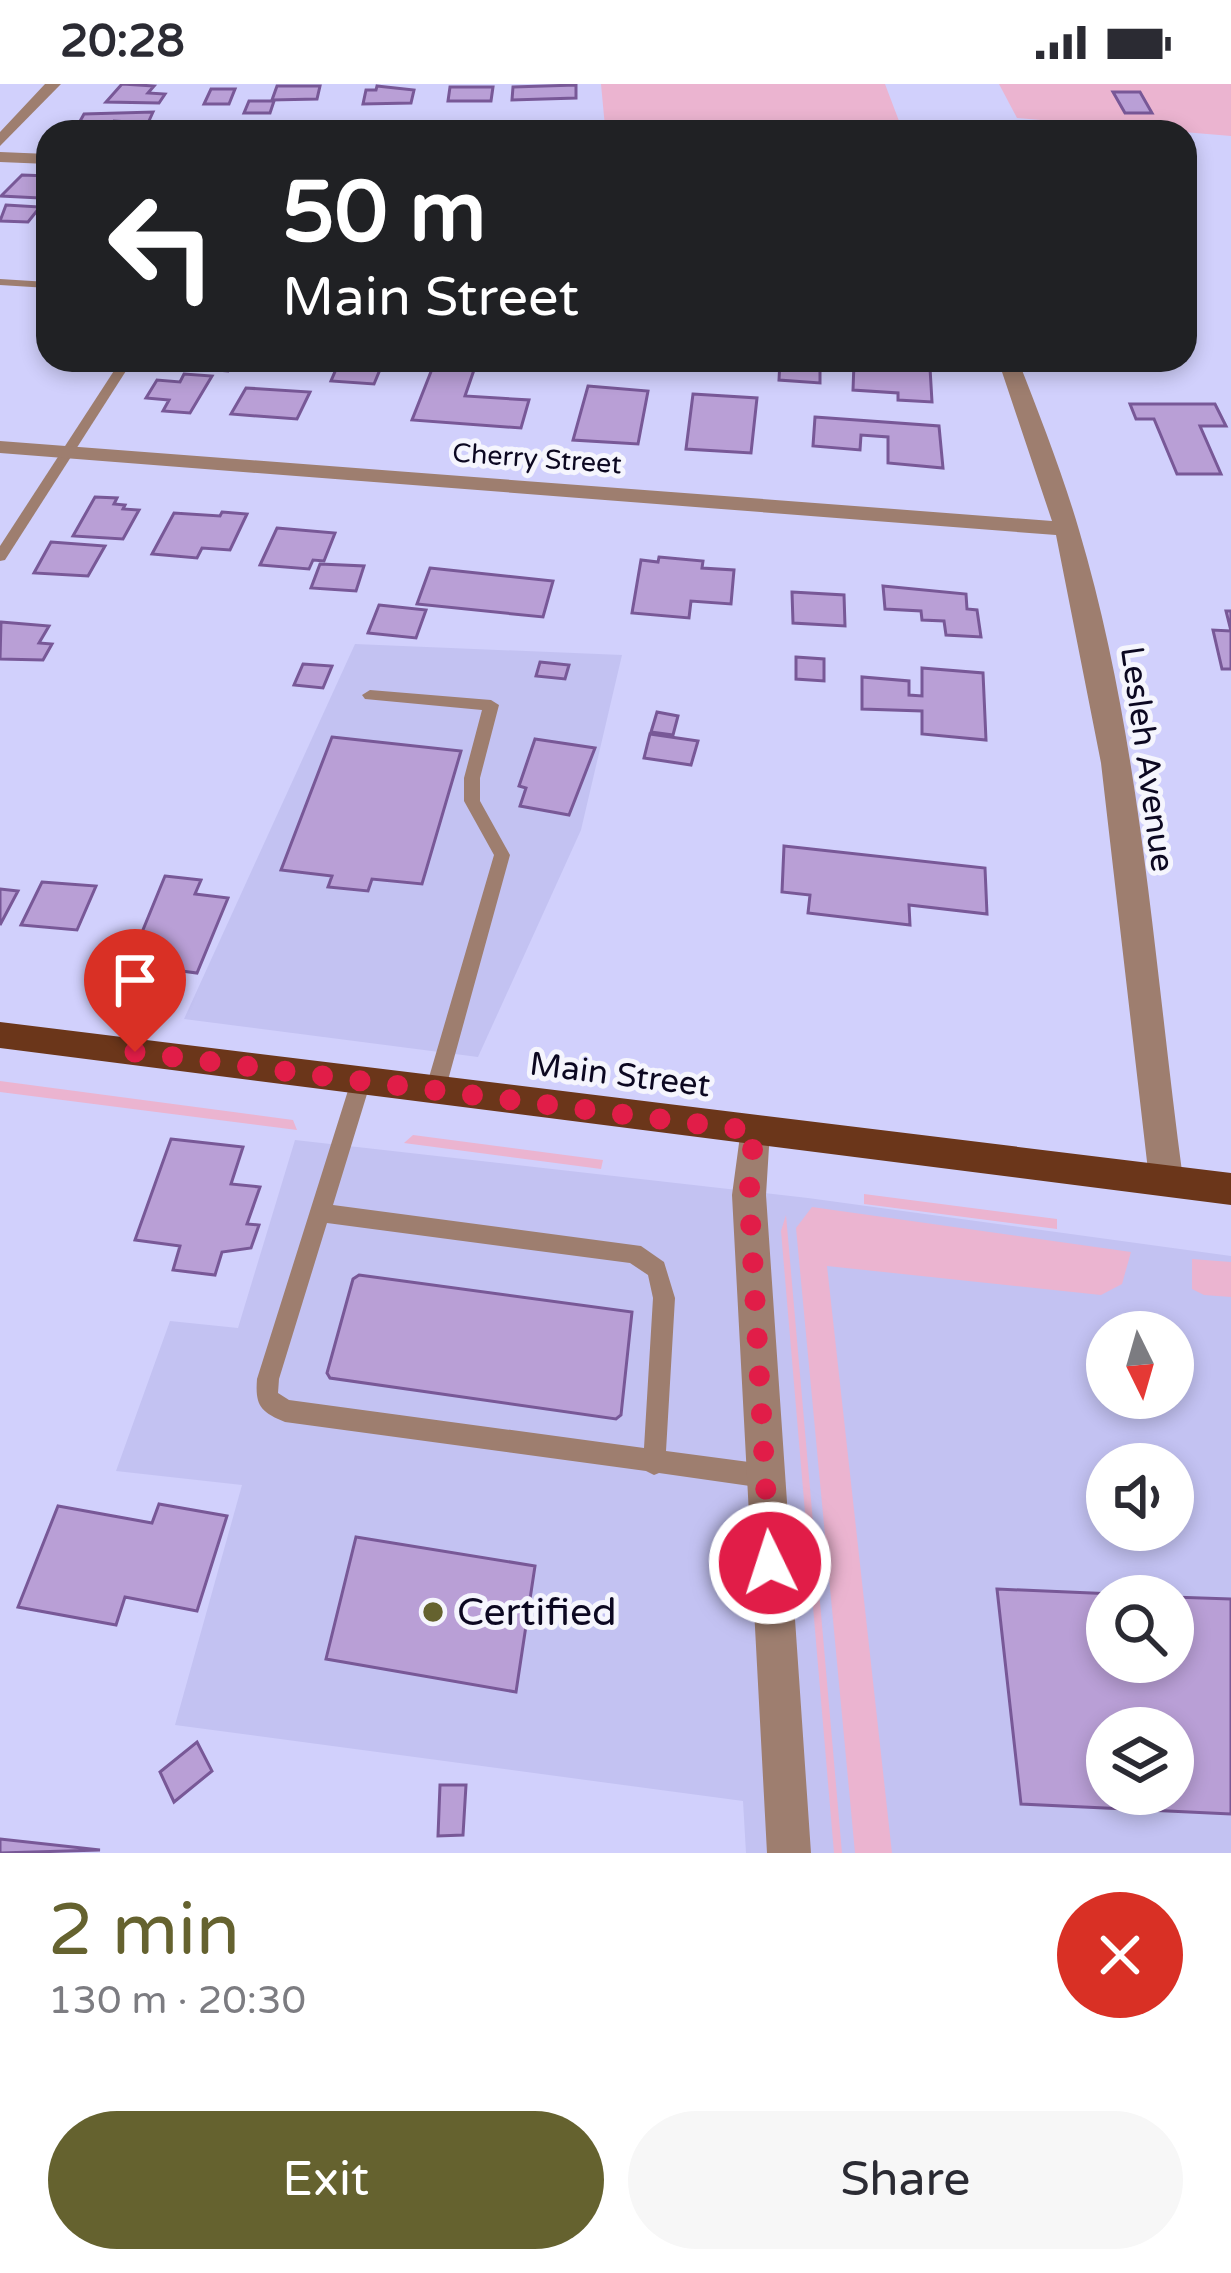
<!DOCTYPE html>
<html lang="en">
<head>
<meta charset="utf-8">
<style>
	body { margin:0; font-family:"Varela Round",sans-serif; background:#f7f7f7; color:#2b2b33; height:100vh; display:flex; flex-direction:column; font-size:45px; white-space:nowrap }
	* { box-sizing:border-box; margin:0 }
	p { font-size:39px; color:#7c7c81 }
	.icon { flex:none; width:66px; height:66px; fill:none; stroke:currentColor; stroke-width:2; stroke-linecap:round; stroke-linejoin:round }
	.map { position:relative; height:1769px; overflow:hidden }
	.details { display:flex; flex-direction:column; background:#fff; flex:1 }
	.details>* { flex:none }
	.hud { position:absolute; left:36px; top:36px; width:1161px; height:252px; border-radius:36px; box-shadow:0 6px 18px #0003; background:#202124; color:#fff; overflow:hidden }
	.needle { width:78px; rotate:175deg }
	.fabs { position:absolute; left:1086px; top:1227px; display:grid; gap:24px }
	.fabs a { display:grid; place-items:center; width:108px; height:108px; border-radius:50%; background:#fff; box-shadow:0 6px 18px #0003; font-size:60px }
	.pin { position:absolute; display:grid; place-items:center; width:102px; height:102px; color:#fff; margin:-123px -51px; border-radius:50% 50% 50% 0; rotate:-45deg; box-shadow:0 0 12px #0007 }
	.pin .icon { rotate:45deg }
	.me { position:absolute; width:132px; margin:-66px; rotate:356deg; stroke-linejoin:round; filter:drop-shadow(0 0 9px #0008) }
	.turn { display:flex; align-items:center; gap:42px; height:252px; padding:0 48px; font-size:54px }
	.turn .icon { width:156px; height:156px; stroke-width:2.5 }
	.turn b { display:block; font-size:84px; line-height:102px }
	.round { display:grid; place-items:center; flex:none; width:126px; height:126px; border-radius:63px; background:#f7f7f7 }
	.summary { display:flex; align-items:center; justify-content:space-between; height:204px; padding:0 48px }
	h1 { font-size:72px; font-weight:600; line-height:90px; color:#65622f }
	.button { display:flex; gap:24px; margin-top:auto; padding:24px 48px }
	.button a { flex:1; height:138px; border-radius:72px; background:#65622f; color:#fff; font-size:48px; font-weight:600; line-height:138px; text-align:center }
	.button a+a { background:#f7f7f7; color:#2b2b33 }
	.status { display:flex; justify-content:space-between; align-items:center; height:84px; padding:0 60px; background:#fff; direction:ltr }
	.status svg { height:33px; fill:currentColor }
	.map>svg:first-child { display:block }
	.built { fill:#c3c2f2; fill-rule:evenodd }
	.green { fill:#ebb4d0 }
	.building { fill:#b99fd6; stroke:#785897; stroke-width:3; fill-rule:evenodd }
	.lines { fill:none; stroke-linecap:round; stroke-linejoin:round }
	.lane { fill:#9e7e6f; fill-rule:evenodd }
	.street { fill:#9e7e6f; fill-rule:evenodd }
	.primary { fill:#6b361a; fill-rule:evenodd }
	.route { stroke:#e11d48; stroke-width:21; stroke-dasharray:0 37.8 }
	.poi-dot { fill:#65622f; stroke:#f5f5fd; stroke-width:4.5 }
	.labels { text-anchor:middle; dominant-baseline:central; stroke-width:10; stroke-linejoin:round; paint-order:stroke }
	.far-street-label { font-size:27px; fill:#0c0821; stroke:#f5f5fd }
	.street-label { font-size:33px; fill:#0c0821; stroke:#f5f5fd }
	.near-poi-label { font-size:39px; fill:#0c0821; stroke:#f5f5fd; text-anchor:start }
</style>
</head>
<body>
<div class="status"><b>20:28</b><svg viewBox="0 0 49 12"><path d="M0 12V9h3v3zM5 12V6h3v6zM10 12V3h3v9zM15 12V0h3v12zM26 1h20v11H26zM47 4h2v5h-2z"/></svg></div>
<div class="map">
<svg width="1231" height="1769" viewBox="0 0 1231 1769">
	<rect width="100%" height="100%" fill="#d1d0fc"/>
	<g class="built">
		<polygon points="355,560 622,571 581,746 478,973 184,935"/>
		<path d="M295 1056 808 1114 1231 1172V1769H746L743 1717 175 1641 242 1401 116 1387 170 1237 238 1244ZM1107 1248H1173V1314H1107ZM1107 1380H1173V1446H1107ZM1107 1512H1173V1578H1107ZM1107 1644H1173V1710H1107Z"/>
	</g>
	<g class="green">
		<polygon points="601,0 885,0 899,37 605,43"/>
		<polygon points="999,0 1231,0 1231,52 1017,34"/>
		<polygon points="0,997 293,1036 297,1046 0,1008"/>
		<polygon points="413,1051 603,1076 601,1085 404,1059"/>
		<polygon points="864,1110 1057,1135 1057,1145 864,1120"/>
		<polygon points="812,1123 1131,1168 1122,1200 1101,1211 827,1182 892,1769 855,1769 796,1144"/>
		<polygon points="786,1131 842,1769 834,1769 781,1147"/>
		<polygon points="1192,1175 1231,1178 1231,1213 1204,1211 1192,1205"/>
	</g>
	<g class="building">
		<polygon points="122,0 154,2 148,9 165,10 159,19 106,18"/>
		<polygon points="576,1 576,14 512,16 513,3"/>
		<polygon points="277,2 320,2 317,15 272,16"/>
		<polygon points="377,2 414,6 411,19 363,20 366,6 376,6"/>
		<polygon points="450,3 493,3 491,17 448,17"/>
		<polygon points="211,5 235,5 229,20 204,20"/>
		<polygon points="1113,8 1140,8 1152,29 1125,29"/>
		<polygon points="249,17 274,17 270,29 244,29"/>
		<polygon points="153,28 148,39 114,37 109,48 74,48 84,30"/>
		<polygon points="22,91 48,92 48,105 40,114 1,112"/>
		<polygon points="6,121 40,123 28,138 0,137"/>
		<polygon points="195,276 233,276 228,287 190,284"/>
		<polygon points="340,276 384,276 374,300 331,297"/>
		<polygon points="780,276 820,279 820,299 779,296"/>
		<polygon points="854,279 930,284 932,318 898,316 898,309 853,306"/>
		<polygon points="434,280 475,283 465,312 529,316 521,344 412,336"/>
		<polygon points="184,290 212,292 190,329 163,327 169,316 146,314 157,296 180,298"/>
		<polygon points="588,302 648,307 638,360 573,356"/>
		<polygon points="246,304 310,308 297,335 231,330"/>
		<polygon points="693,310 757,314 751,369 686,365"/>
		<polygon points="1130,320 1215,320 1226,342 1200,342 1221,390 1177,390 1154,335 1136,335"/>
		<polygon points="815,333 939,342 943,384 888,379 888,353 861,351 860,366 813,362"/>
		<polygon points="95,413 117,414 114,420 125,421 123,425 139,426 123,455 73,452"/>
		<polygon points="222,428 247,430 230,466 202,464 197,474 152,470 174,429 220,432"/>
		<polygon points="277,444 335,449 324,477 313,476 309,485 260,481"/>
		<polygon points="51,458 105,462 88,492 34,489"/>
		<polygon points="659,473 703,477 702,484 734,486 731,520 691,517 689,534 632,529 641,476 658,478"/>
		<polygon points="320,480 364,482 356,507 311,504"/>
		<polygon points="430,484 553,497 543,533 417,520"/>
		<polygon points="883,502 966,510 967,525 977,526 981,553 946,551 944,537 922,536 921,527 885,525"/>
		<polygon points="792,508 844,511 845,542 793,539"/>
		<polygon points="379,521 426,526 416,554 368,549"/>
		<polygon points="1226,527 1231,527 1231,585 1222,585 1213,546 1231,547"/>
		<polygon points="1,538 49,542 39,559 52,560 43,576 0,575"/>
		<polygon points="796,573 824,575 824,597 796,595"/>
		<polygon points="540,578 569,581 565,595 536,592"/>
		<polygon points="303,580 332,582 323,604 294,601"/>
		<polygon points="922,584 983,589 986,656 922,650 922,627 862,625 862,593 909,597 909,611 922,612"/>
		<polygon points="657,628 678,632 673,651 651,648"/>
		<polygon points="650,650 698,657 691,681 644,674"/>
		<polygon points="332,653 461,667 422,800 372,795 368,807 328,803 332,792 281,786"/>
		<polygon points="535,655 595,664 569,731 520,722 526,704 519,702"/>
		<polygon points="784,762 985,784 987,830 909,821 910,841 808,829 810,811 782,808"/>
		<polygon points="165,792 201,796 195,810 228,814 197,889 129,880"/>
		<polygon points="42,798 96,802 77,846 21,841"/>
		<polygon points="0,805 18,807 0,841"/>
		<polygon points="171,1055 243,1063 231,1100 260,1103 247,1140 259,1141 251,1164 222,1168 215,1191 173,1186 180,1162 135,1156"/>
		<polygon points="359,1191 632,1228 621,1331 616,1335 330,1294 327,1289 353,1195"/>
		<polygon points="159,1420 227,1432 197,1527 125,1513 116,1541 18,1523 58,1422 152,1439"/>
		<polygon points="356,1453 535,1482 516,1608 326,1575"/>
		<path d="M997 1505 1161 1512H1107V1578H1173V1513L1231 1515V1730L1021 1720ZM1107 1644H1173V1710H1107Z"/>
		<polygon points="197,1658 212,1687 174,1718 160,1688"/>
		<polygon points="440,1701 466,1701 463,1751 438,1752"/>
		<polygon points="0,1755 100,1766 0,1769"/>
	</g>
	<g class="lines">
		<g class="lane">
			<polygon points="0,195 48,198 48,204 0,201"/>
			<polygon points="121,276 133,276 5,476 0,477 0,462"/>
			<polygon points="370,606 491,616 499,621 480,694 480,717 510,771 445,1007 442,1013 435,1016 428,1013 425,1007 494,771 464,717 464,694 482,626 365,615 362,611"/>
			<path d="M361 989 368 991 371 997 333 1121 641 1162 664 1178 675 1214 666 1367 764 1380 772 1384 776 1392 772 1400 764 1404 659 1389 654 1391 646 1387 285 1338C260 1328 255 1321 257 1295L351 997 354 991ZM327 1139 630 1179 648 1191 653 1214 644 1364 289 1316 278 1309 279 1295Z"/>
		</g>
		<g class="street">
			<polygon points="45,0 61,0 0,62 0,48"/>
			<polygon points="0,68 48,70 48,80 0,78"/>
			<path d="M998 276H1018C1040 332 1063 391 1079 446 1141 654 1154 880 1183 1095L1178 1106 1166 1111 1154 1106 1149 1095 1101 679 1056 451 0 369V357L1052 437Z"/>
			<polygon points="754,1032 766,1037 770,1047 766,1111 811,1769 767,1769 732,1111 742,1037"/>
		</g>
		<polygon class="primary" points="0,938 1231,1089 1231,1121 0,964"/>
	</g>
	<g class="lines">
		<polyline class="route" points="135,968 754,1047 749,1111 770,1479"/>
	</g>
	<circle class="poi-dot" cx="433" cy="1528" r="12"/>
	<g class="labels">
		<g class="far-street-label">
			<text transform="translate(537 375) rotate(4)">Cherry Street</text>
		</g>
		<g class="street-label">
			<text transform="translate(1147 675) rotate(82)">Lesleh Avenue</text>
			<text transform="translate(620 991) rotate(7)">Main Street</text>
		</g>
		<g class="near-poi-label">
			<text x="457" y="1528">Certified</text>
		</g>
	</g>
</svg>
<div class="fabs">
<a><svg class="needle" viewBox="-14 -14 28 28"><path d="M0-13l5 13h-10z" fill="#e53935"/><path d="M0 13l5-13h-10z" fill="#7c7c81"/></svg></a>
<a><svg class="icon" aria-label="sound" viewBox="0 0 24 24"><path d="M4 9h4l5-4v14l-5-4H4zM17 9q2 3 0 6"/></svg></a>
<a><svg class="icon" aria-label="search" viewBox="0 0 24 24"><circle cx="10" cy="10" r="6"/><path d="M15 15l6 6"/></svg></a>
<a><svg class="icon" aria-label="layers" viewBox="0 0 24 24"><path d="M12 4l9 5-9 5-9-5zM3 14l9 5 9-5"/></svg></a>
</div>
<div class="pin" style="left:135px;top:968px;background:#d93025"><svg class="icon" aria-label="arrive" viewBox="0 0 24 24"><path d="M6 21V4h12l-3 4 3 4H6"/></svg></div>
<svg class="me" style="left:770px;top:1479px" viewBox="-20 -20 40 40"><circle r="17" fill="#e11d48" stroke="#fff" stroke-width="3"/><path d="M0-11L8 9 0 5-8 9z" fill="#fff"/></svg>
<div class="hud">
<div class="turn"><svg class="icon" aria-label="left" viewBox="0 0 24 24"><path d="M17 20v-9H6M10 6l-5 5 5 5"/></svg><div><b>50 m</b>Main Street</div></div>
</div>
</div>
<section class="details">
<div class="summary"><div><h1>2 min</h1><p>130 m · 20:30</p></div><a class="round" style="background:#d93025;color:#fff"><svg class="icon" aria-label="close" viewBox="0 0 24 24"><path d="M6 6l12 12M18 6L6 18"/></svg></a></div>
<div class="button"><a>Exit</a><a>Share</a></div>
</section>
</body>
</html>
